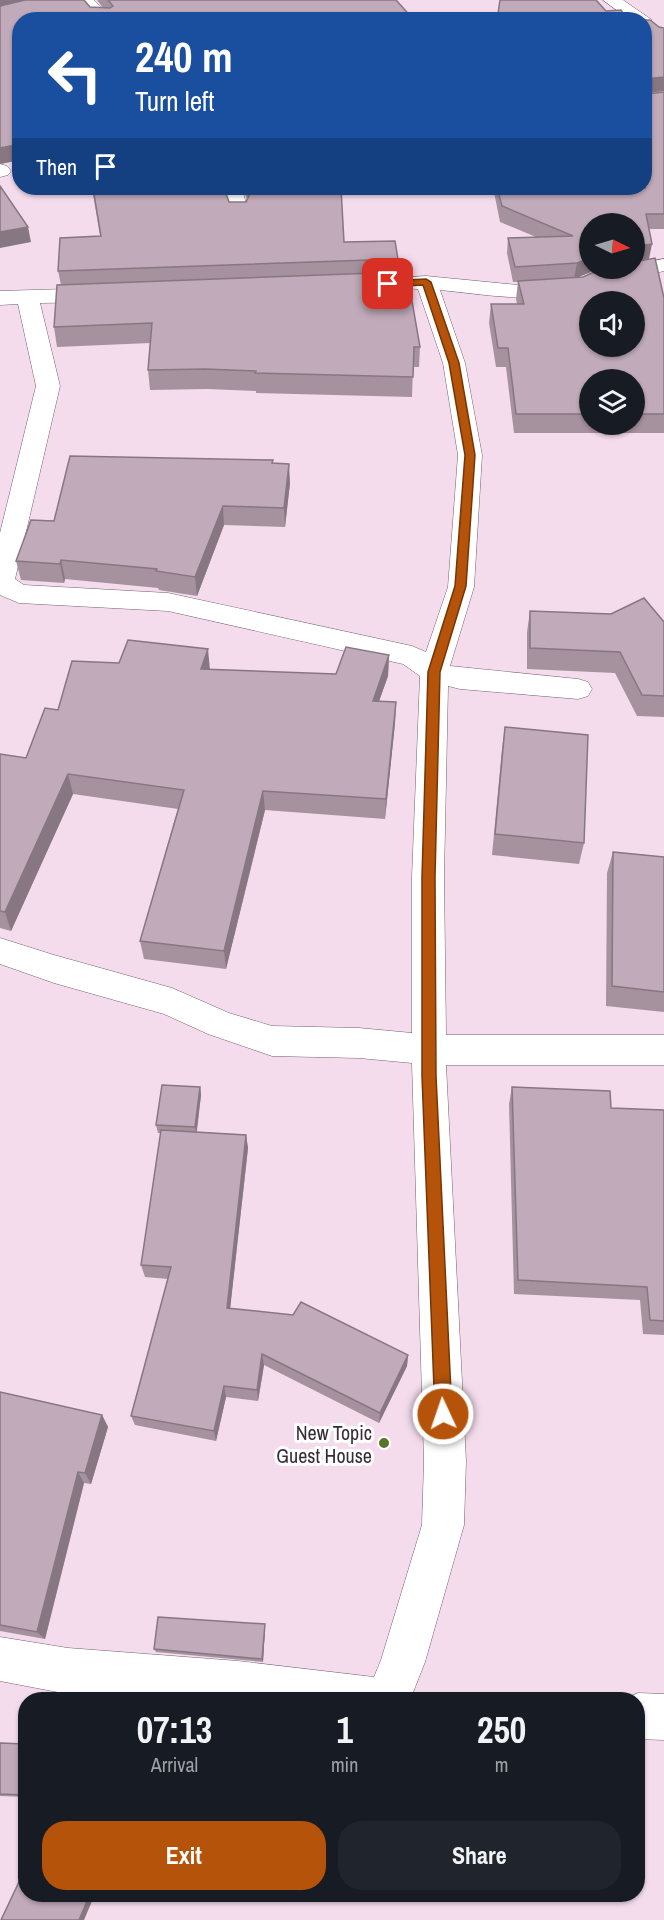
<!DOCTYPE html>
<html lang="en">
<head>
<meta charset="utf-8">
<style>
	body { margin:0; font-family:"Archivo Narrow",sans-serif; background:#20242c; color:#f1f3f6; height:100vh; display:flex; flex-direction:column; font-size:22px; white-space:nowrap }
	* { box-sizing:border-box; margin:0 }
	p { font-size:20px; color:#9ea1a6 }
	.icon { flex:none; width:33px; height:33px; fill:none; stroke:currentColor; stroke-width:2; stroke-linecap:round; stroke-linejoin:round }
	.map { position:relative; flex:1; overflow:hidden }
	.sheet { position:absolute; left:18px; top:1692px; width:627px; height:210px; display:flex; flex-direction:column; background:#171b24; border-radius:24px; box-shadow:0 2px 4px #0004 }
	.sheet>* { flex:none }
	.banner { position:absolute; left:12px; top:12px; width:640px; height:183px; border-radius:24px; box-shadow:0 2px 4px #0004; background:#1a4fa0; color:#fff; overflow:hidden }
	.needle { width:39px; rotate:95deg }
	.tools { position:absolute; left:579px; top:213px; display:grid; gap:12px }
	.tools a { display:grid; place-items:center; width:66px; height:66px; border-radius:50%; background:#171b24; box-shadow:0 2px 4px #0004; font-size:30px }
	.pin { position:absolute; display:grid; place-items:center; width:51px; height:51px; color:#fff; margin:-26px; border-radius:12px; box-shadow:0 3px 9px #0006 }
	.me { position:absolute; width:66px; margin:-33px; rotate:357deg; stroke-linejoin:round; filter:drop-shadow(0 0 4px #0008) }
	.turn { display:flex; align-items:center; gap:21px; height:126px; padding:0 24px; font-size:27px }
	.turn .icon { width:78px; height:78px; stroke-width:2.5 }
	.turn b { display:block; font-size:42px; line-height:51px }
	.then { display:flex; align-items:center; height:57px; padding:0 24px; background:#0003; gap:12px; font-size:22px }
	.eta { display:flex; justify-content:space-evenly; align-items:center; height:102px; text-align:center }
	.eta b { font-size:36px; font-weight:700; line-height:42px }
	.primary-button { display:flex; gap:12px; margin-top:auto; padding:12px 24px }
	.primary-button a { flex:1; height:69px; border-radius:24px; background:#b45309; color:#fff; font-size:24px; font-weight:700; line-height:69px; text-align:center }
	.primary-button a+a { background:#20242c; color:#f1f3f6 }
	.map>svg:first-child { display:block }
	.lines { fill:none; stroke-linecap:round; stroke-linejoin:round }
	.minor-casing { stroke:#75606e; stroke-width:1 }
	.minor { fill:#fff; fill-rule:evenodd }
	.wall { fill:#a6929f; fill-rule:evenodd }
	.shaded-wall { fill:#877782 }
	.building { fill:#c1aab9; stroke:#877782; stroke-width:1.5; fill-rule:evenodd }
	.route { fill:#b45309; stroke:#753606; stroke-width:1.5 }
	.poi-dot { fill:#57752b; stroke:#fff; stroke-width:2 }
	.labels { text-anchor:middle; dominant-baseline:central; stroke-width:6; stroke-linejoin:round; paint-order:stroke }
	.near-poi-label { font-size:20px; fill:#372d34; stroke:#fff; text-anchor:end }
</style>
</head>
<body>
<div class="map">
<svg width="664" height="1920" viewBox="0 0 664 1920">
	<rect width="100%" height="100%" fill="#f4dcec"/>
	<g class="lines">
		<defs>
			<g id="minor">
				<polygon points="77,0 94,0 112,20 94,20"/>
				<polygon points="603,0 623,0 652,20 645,25 645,20 630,20"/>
				<polygon points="0,164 7,166 11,171 8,175 0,177"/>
				<polygon points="222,188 242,188 248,212 245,216 231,216"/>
				<path d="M664 259V271L613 283 605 282 602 277C609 267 623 268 634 268V264Z"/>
				<path d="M426 276 518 285 562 282 570 283 573 288 570 293C528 303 482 294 440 290L465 363 482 455 474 587 450 666 578 679 588 682 592 689 588 696 578 699 460 689 448 686 444 877 446 1035H664V1065H446L466 1461 464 1525 425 1662 410 1700H145L68 1694 0 1681V1637L68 1648 238 1661 374 1677 381 1660 422 1525 424 1461 412 1063 359 1058 272 1056 208 1034 164 1014 54 983 0 964V938L54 955 172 988 229 1013 272 1026 359 1028 412 1033V877L420 676 403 664 168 611 19 603 0 595V533L36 386 18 304 0 305V291L100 288 108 290 111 295 108 300 100 302 40 303 60 386 15 579 24 585 168 593 412 646 426 652 448 587 458 455 443 363 418 289 399 288 396 283 399 278Z"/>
				<polygon points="638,1693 664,1694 664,1740 638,1739 638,1700 623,1700"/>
			</g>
		</defs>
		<use href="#minor" class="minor-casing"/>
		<use href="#minor" class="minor"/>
	</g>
	<g class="wall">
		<polygon points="0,0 103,8 97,0 396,0 20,160 0,164"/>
		<path d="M645 20 659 27 664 28V91L646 93 664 92V229H649V259L664 298V433H514L506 367H496L489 323 491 304H517L516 299 518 282H513L507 253 508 238 536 237 500 222 494 192 471 193 470 188H645ZM599 270 583 277H578L593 271ZM590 380H634V424H590Z"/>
		<polygon points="92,188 224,188 229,202 246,202 247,200 244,188 341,188 344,242 398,259 397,272 401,278 420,347 419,367 413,367 412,397 256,393 256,391 207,389 150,390 148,370 150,343 57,347 54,327 61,285 58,271 100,236"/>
		<polygon points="419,188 439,188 431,192"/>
		<polygon points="273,463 290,483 285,527 224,525 197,596 159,590 158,588 65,579 64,583 21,580 16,561 54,521"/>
		<polygon points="530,611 664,622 664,717 637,716 615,673 527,669 527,632"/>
		<polygon points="389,655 388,676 379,701 396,702 395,723 385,819 265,810 226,969 144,959 140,941 178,809 73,794 11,931 0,928 0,754 26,758 58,710 210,670 336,674"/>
		<polygon points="505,727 584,843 579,864 492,855 502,749"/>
		<polygon points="613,852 664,857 664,1012 606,1006 607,873"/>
		<polygon points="200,1087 201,1095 197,1132 246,1135 248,1148 230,1308 408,1355 407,1366 379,1423 264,1365 258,1401 226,1397 216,1441 135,1425 131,1416 168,1279 145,1277 141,1265 161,1133 158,1133 156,1125"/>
		<polygon points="512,1087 611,1108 664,1110 664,1335 643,1334 640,1300 514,1294 509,1104"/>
		<polygon points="0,1392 102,1415 108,1427 91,1484 84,1483 45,1639 0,1631"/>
		<polygon points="265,1628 263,1662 156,1652 154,1649"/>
		<polygon points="0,1743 26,1744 26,1797 0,1796"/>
	</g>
	<g class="shaded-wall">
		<polygon points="0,0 26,0 0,8"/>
		<polygon points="664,77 664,91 645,93 646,79"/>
		<polygon points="20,144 20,160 0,164 0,148"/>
		<polygon points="431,188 439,188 431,192"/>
		<polygon points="28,227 31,242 0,248 0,232"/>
		<polygon points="652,244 649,259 634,262 634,250 636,246"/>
		<polygon points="590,258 590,268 611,268 593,271 574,279 577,263"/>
		<polygon points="289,464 290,483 285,527 284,508"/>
		<polygon points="223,506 224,525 197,596 195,577"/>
		<polygon points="61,560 65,579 64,583 60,564"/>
		<polygon points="208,649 210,670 201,669"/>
		<polygon points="389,655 388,676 372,721 373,701"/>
		<polygon points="396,702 395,723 385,819 386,799"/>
		<polygon points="68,774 73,794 11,931 5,912"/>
		<polygon points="263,791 265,810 226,969 224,951"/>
		<polygon points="200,1087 201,1095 196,1134 195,1127"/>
		<polygon points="246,1135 248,1148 229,1319 227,1308"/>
		<polygon points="262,1354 264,1365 258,1401 257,1390"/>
		<polygon points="408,1355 407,1366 379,1423 380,1413"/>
		<polygon points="224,1386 226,1397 216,1441 214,1431"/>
		<polygon points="102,1415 108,1427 91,1484 85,1473"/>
		<polygon points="78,1472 84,1483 45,1639 37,1632"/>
		<polygon points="265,1624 265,1628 263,1662 262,1659"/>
		<polygon points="90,1894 95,1894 84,1920 79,1920"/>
	</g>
	<g class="building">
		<polygon points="25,0 84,0 90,7 110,8 113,6 108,0 396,0 414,20 20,20 20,144 0,148 0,6"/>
		<polygon points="500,0 596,0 606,11 621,10 627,20 497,20"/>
		<polygon points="645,20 650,20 659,27 664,28 664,77 646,79 646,94 664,92 664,214 646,214 652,244 636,246 634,250 634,224 590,224 590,258 577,263 515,267 508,238 573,236 502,206 497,188 645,188"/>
		<polygon points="0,186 28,227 0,232"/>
		<polygon points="93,188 224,188 229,202 246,202 249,196 247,188 341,188 344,242 395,241 398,259 58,271 60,238 101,236"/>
		<path d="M655 258 664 298V414H634V380H590V414H516L508 348H498L491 304H524L518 281 583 277 603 268H634V262ZM590 302H634V346H590Z"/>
		<polygon points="401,272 401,278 408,278 420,347 414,347 413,377 255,373 256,371 205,369 148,370 152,323 54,327 57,285"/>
		<polygon points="70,456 273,460 272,463 289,464 284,508 223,506 195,577 156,571 157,569 61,560 60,564 16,561 31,520 54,521"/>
		<polygon points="644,598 664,622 664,696 642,695 620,652 530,648 530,611 611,614"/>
		<polygon points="128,640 208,649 201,669 336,674 346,647 389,655 373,701 396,702 386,799 263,791 224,951 140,941 184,790 68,774 5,912 0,911 0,754 26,758 45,708 58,710 72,661 119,663"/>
		<polygon points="505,727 588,735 584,843 495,834"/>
		<polygon points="613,852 664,857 664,992 612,986"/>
		<polygon points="162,1085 200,1087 195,1127 156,1125"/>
		<polygon points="512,1087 610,1091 611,1108 664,1110 664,1321 650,1320 647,1287 518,1280"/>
		<polygon points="161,1130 246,1135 227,1308 293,1315 301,1302 408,1355 380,1413 262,1354 257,1390 224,1386 214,1431 131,1416 171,1267 141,1265"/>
		<polygon points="0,1392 102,1415 85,1473 78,1472 37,1632 0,1625"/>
		<polygon points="158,1617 265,1624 262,1659 154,1649"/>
		<polygon points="0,1743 26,1744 26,1795 0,1794"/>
		<polygon points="26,1867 26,1894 90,1894 79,1920 1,1920"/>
	</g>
	<polygon class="route" points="426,279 431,282 459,363 475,455 466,586 440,672 435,877 436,1076 452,1414 449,1420 443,1422 437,1420 435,1414 422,1076 422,877 428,672 455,586 465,455 449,363 423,285 388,287 383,284 388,281"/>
	<circle class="poi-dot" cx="384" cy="1443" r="6"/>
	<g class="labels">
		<g class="near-poi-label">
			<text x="372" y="1432">New Topic<tspan x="372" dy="23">Guest House</tspan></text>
		</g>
	</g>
</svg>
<div class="tools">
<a><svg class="needle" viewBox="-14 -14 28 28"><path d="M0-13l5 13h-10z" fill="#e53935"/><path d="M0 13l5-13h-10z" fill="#9ea1a6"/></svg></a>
<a><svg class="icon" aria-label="sound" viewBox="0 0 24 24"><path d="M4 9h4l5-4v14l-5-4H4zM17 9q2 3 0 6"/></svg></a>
<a><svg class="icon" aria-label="layers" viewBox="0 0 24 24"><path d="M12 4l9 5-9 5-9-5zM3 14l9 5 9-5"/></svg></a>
</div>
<div class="pin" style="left:388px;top:284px;background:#d93025"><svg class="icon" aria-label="arrive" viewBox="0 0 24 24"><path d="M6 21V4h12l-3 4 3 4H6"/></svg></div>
<svg class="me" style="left:443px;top:1414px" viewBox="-20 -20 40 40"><circle r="17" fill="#b45309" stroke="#fff" stroke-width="3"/><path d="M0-11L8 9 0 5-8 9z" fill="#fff"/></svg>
<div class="banner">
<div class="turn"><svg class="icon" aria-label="left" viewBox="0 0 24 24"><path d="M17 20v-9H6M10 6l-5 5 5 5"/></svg><div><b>240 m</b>Turn left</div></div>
<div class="then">Then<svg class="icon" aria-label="arrive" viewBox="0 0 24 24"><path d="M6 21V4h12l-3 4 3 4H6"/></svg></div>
</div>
<section class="sheet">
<div class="eta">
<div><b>07:13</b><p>Arrival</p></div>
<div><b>1</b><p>min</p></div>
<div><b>250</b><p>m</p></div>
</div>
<div class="primary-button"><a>Exit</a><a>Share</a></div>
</section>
</div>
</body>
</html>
